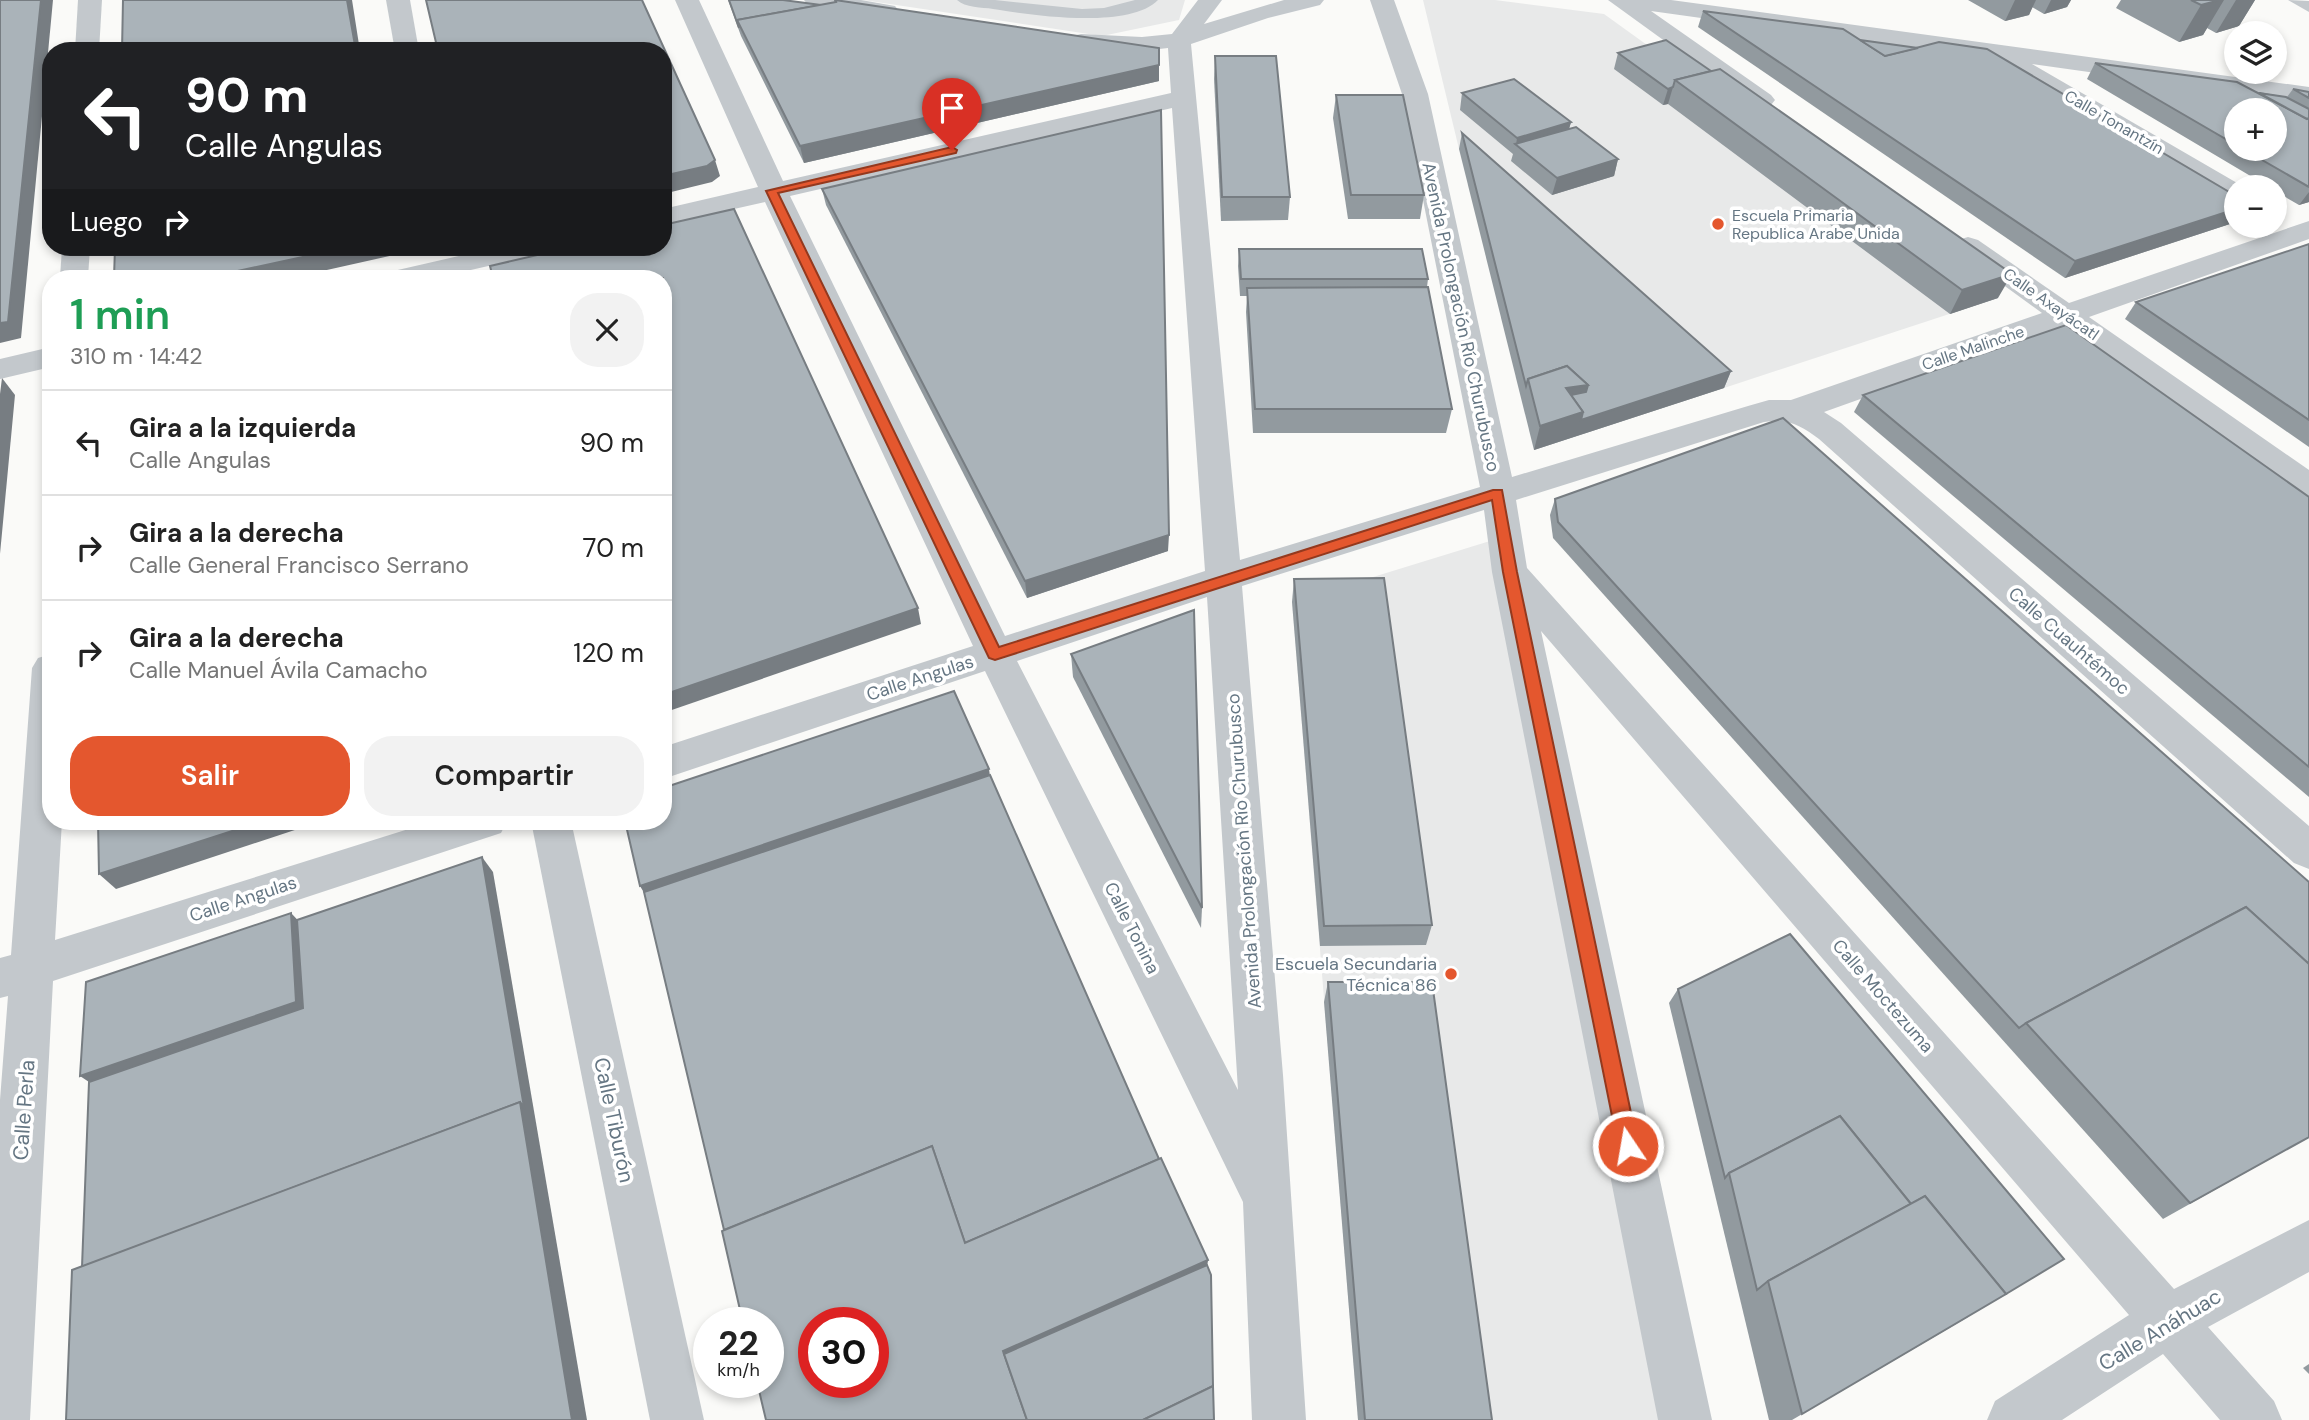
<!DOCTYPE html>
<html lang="es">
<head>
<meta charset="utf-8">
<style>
	body { margin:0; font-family:"DM Sans",sans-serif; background:#f2f2f2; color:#222; height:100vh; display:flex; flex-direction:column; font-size:26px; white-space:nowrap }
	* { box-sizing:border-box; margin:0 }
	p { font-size:23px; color:#767676 }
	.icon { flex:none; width:38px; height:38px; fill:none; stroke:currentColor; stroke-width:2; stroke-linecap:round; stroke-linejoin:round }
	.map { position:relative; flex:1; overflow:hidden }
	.sheet { position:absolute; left:42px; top:270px; width:630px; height:560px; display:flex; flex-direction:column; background:#fff; border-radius:28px; box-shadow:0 4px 10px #0003 }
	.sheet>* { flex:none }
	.banner { position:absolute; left:42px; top:42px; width:630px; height:214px; border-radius:28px; box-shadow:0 4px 10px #0003; background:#202124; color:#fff; overflow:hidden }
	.controls { position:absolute; left:2224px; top:21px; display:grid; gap:14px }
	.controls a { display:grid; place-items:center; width:63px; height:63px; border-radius:50%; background:#fff; box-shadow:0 4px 10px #0003; font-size:35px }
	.speed { position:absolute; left:693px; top:1307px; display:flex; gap:14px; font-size:35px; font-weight:700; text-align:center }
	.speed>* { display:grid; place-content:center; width:91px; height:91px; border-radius:50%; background:#fff; box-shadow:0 4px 10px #0003; line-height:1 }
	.speed small { font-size:18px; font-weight:400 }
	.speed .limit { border:10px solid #d22; background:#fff; color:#111 }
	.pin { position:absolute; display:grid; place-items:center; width:60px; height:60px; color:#fff; margin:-72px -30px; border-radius:50% 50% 50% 0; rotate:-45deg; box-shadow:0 0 7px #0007 }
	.pin .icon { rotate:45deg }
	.me { position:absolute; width:77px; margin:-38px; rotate:348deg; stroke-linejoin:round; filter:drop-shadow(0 0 5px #0008) }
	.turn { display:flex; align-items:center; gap:24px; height:147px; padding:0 28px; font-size:32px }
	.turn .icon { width:91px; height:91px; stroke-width:2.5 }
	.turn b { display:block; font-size:49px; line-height:60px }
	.then { display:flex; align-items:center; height:66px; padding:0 28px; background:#0003; gap:14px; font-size:26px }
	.round { display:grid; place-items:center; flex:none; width:74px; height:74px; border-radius:28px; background:#f2f2f2 }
	.summary { display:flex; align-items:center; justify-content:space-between; height:119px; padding:0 28px }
	h1 { font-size:42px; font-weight:600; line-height:52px; color:#1e9e55 }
	.button { display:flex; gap:14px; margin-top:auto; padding:14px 28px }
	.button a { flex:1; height:80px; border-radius:28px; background:#e4572e; color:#fff; font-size:28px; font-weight:600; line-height:80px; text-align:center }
	.button a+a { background:#f2f2f2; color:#222 }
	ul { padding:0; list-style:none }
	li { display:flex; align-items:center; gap:21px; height:105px; padding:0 28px; border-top:2px solid #e0e0e0 }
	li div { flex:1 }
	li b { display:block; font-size:26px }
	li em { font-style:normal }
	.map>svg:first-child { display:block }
	.built { fill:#e8e9e9 }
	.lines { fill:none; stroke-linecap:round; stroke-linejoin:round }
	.lane { fill:#c3c8cc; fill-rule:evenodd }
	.street { fill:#c3c8cc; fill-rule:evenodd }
	.wall { fill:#929a9f; fill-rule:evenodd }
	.shaded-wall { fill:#777d82 }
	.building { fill:#aab3b9; stroke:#777d82; stroke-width:2; fill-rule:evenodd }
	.route { fill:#e4572e; stroke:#94391e; stroke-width:2 }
	.poi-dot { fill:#e4572e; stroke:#fff; stroke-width:2.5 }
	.labels { text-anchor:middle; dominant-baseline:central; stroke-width:7; stroke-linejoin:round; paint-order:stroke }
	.far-street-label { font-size:16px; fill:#657683; stroke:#fff }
	.far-poi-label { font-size:16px; fill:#657683; stroke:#fff; text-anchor:start }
	.street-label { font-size:18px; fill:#657683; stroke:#fff }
	.poi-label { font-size:18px; fill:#657683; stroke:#fff; text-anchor:end }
	.near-street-label { font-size:21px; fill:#657683; stroke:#fff }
</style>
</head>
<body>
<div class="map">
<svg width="2309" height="1420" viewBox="0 0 2309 1420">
	<rect width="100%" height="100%" fill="#fafaf8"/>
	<g class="built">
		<polygon points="863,0 1185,0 1179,20 1102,36"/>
		<polygon points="1423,0 1495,0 1604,14 1998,298 1724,388 1459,149"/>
		<polygon points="1490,541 1672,1420 1358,1420 1292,602"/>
	</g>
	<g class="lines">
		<g class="lane">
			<path d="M957 0H995L1082 9 1104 8 1135 0H1158C1129 30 1031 15 993 9 982 7 965 8 957 0Z"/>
			<polygon points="2288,0 2309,1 2309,12"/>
		</g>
		<g class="street">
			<polygon points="78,0 102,0 99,51 75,51"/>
			<polygon points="386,0 410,0 419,51 395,51"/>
			<path d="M675 0H699L783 181 1171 93 1168 48 1142 51 1081 48 1072 46 1069 41 1072 36 1081 34 1142 37 1172 34 1198 0H1222L1204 24 1284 0H1324L1320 5 1268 18 1191 44 1240 560 1480 487 1402 94 1370 0H1394L1428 94 1512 477 1748 406 1769 400H1791L2042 313 1958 252 1954 246 1958 240 1968 237 1978 240 2069 303 2309 221V239L2089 317 2309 470V499L2297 495 2062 327 1824 412 1841 423 2309 826V869L2294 863 1819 439C1801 425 1787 418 1764 422L1516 500 1527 568 2174 1289 2309 1220V1272L2208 1327 2274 1401 2282 1420H2220L2163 1354 2062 1420H1987L1995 1401 2129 1315 1541 631 1712 1420H1658L1492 572 1484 510 1242 586 1283 1075 1306 1420H1252L1243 1202 985 671 663 779V747L973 646 765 202 663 225V209L758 187ZM1172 108 1205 571 1005 636 790 196ZM1207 597 1238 1090 1017 661Z"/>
			<polygon points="804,0 861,0 895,6 899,11 895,16 887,18 816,7 808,5"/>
			<polygon points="1608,0 1671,0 2309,87 2309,103 2032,64 2244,187 2236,187 2236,202 2226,200 1998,65 1995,59 1651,11 1771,95 1775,100 1771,105 1762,108 1753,105"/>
			<polygon points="62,247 90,247 88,278 60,278"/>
			<polygon points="498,247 549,247 545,253 436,278 384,278 389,272"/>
			<polygon points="51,347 51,367 0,379 0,359"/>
			<polygon points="51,654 51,821 62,821 55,940 434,821 507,821 501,833 53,981 30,1420 0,1420 0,1100 8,996 0,998 0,958 11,955 32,668 38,658"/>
			<polygon points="531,821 571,821 704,1420 650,1420"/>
		</g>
	</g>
	<g class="wall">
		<polygon points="728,0 783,0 821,5 835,2 835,0 1159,81 804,163 741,36"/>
		<polygon points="1968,0 2071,0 2067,7 2044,14 2032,7 2029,15 2005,21"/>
		<polygon points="2121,0 2255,0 2239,26 2216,33 2207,28 2203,35 2179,42 2116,8"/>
		<polygon points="1703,11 1860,40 2236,196 2236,222 2065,278 1698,27"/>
		<polygon points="1666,40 1998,298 1950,314 1668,104 1663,105 1614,69 1618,53"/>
		<polygon points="1215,56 1290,197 1288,220 1221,221 1214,79"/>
		<path d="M2095 63 2287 97 2293 89 2309 92V202L2299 205 2275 191V187H2269L2087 79ZM2236 110 2275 149H2236Z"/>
		<polygon points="1462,93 1571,122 1569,129 1618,159 1614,176 1552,195 1511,161 1513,154 1460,110"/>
		<polygon points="1336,95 1424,195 1420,219 1348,219 1333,118"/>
		<polygon points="1462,133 1731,371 1724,388 1534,450 1459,149"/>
		<polygon points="822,189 1168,551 1027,598 826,205"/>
		<polygon points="2309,244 2309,447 2125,319 2136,302"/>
		<polygon points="1239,249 1428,279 1427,287 1452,409 1446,433 1253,433 1246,312 1247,296 1240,296 1238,266"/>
		<polygon points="1863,395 2309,497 2309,797 1854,412"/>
		<polygon points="1555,499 2309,1137 2163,1219 1553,538 1550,515"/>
		<polygon points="1294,579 1432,925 1426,945 1320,946 1292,602"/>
		<polygon points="1071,654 1202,908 1201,928 1073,677"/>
		<polygon points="1328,982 1492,1420 1358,1420 1324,1002"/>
		<polygon points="1678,989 1968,1317 1792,1420 1769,1420 1669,1003"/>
		<polygon points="2309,1364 2309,1374 2303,1368"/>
	</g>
	<g class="shaded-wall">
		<polygon points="41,0 53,0 21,338 0,343 0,323"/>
		<polygon points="347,0 352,0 360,51 356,51"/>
		<polygon points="2015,0 2036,0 2029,15 2005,21"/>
		<polygon points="2051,0 2071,0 2067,7 2044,14"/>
		<polygon points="2220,0 2224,0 2203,35 2179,42 2201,5"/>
		<polygon points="2236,0 2255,0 2239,26 2216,33"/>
		<polygon points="1159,65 1159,81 804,163 800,146"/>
		<polygon points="1673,87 1668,104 1663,105 1668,89"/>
		<polygon points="1571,122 1566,139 1516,145 1517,138"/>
		<polygon points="1618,159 1614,176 1552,195 1557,178"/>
		<polygon points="715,160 720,176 712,182 663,194 663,176"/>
		<polygon points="2309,192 2309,202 2299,205"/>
		<polygon points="2236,209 2236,222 2065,278 2075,261"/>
		<polygon points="349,247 392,247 394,255 291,278 205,278"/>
		<polygon points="2012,274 1998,298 1950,314 1962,290"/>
		<polygon points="1731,371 1724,388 1534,450 1540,426 1583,412"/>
		<polygon points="2,378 15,395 0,554 0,394"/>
		<polygon points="1588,385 1581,409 1566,388"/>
		<polygon points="1169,535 1168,551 1027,598 1025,581"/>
		<polygon points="918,608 921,624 663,713 663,695"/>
		<polygon points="989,769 992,791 652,906 640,886"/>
		<polygon points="263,821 322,821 116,889 99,874"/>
		<polygon points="482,857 493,872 587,1420 572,1420 523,1124"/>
		<polygon points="291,913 311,934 317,1021 107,1094 80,1076"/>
		<polygon points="1208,1260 1206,1275 1007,1363 1003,1351"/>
	</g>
	<g class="building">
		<polygon points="0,0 41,0 8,322 0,323"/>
		<polygon points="123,0 347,0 356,51 122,51"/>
		<polygon points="426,0 642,0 715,160 707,166 663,176 663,51 438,51"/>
		<polygon points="729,0 783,0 821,5 737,20 739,28"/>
		<polygon points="835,0 1159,48 1159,65 800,146 737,20 836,2"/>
		<polygon points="2191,0 2220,0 2201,5"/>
		<polygon points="1703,11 1843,29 1885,56 1939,42 1987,49 2236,196 2236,209 2075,261"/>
		<polygon points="1666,40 1711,71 1675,80 1673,87 1668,89 1618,53"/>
		<polygon points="1860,40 1918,48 1885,56"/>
		<polygon points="1215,56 1276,56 1290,197 1222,197"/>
		<polygon points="2095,63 2237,82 2307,119 2309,118 2309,187 2243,149 2275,149 2275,110 2236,110 2236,145"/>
		<polygon points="1720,69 2012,274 1962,290 1675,80"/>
		<polygon points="1514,79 1571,122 1517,138 1462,93"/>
		<polygon points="2293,89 2309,92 2309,98"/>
		<polygon points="2259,93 2286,97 2309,109 2309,118 2307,119"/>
		<polygon points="1336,95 1403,95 1424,195 1351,195"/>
		<polygon points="1161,110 1169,535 1025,581 822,189"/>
		<polygon points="1576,127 1618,159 1557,178 1515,144"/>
		<polygon points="1462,133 1731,371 1581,420 1583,412 1571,395 1586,392 1588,385 1567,366 1528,379 1526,386"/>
		<polygon points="734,209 918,608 663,695 663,278 493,278 490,266 572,247 663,247 663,225"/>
		<polygon points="2309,244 2309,420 2136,302"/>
		<polygon points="115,247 349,247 205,278 114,278"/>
		<polygon points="1239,249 1422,249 1428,279 1241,279"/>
		<polygon points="1428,287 1452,409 1255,409 1247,288"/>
		<polygon points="2066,325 2309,497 2309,767 1863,395"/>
		<polygon points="1567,366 1588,385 1566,388 1583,412 1540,426 1528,379"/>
		<polygon points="1783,418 2309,882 2309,964 2246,907 2026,1023 2019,1028 1558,522 1555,499"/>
		<polygon points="1384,578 1432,925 1324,926 1294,579"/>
		<polygon points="1194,610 1202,908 1071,654"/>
		<polygon points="954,691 989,769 640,886 625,821 663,821 663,788"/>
		<polygon points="990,775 1159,1159 965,1243 932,1146 724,1230 644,892"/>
		<polygon points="98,821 263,821 99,874"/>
		<polygon points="482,857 524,1107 520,1102 82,1267 89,1082 303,1008 297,920"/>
		<polygon points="2246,907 2309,964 2309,1137 2190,1203 2026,1023"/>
		<polygon points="291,913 296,1002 80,1076 86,982"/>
		<polygon points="1790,934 2064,1259 2006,1294 1925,1196 1911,1204 1840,1116 1729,1173 1725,1178 1678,989"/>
		<polygon points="1328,982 1432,982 1492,1420 1365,1420"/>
		<polygon points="520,1102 572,1420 66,1420 72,1270"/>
		<polygon points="1840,1116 1911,1204 1768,1281 1757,1290 1729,1173"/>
		<path d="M932 1146 965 1243 1161 1158 1208 1260 1003 1351 1027 1420H766L757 1382H768V1323H743L722 1231ZM814 1323H873V1382H814Z"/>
		<polygon points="1925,1196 2006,1294 1802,1414 1768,1281"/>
		<polygon points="1207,1265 1211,1275 1213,1386 1143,1420 1027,1420 1004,1354"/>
		<polygon points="1213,1386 1214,1420 1143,1420"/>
	</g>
	<polygon class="route" points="952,147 957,150 956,153 778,193 999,647 1493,490 1502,490 1517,572 1638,1146 1635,1153 1628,1156 1621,1153 1618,1146 1503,572 1492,500 995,660 989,658 766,191"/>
	<g class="poi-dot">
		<circle cx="1718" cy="224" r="7"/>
		<circle cx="1451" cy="974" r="7"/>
	</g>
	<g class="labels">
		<g class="far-street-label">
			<text transform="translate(2114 122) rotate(30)">Calle Tonantzín</text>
			<text transform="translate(2051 304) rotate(35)">Calle Axayácatl</text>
			<text transform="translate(1973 348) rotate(-19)">Calle Malinche</text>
		</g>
		<g class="far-poi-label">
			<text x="1732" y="215">Escuela Primaria<tspan x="1732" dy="18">Republica Arabe Unida</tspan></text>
		</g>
		<g class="street-label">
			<text transform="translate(1461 317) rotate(78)">Avenida Prolongación Río Churubusco</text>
			<text transform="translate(2069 641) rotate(41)">Calle Cuauhtémoc</text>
			<text transform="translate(920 678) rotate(-18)">Calle Angulas</text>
			<text transform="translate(1244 851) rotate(-94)">Avenida Prolongación Río Churubusco</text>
			<text transform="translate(243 899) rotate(-18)">Calle Angulas</text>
			<text transform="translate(1132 928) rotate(63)">Calle Tonina</text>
			<text transform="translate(1883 996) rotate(49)">Calle Moctezuma</text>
		</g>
		<g class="poi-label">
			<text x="1437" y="964">Escuela Secundaria<tspan x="1437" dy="21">Técnica 86</tspan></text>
		</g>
		<g class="near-street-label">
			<text transform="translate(24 1110) rotate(-86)">Calle Perla</text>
			<text transform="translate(614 1120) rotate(78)">Calle Tiburón</text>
			<text transform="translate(2160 1330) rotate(-31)">Calle Anáhuac</text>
		</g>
	</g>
</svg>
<div class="controls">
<a><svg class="icon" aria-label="layers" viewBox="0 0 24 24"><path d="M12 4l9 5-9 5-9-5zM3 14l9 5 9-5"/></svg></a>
<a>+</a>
<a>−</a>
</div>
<div class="speed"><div>22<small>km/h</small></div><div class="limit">30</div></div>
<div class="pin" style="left:952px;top:150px;background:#d93025"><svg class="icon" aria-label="arrive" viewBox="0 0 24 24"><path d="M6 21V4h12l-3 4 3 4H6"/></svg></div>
<svg class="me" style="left:1628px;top:1146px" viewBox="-20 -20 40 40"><circle r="17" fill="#e4572e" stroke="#fff" stroke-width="3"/><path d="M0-11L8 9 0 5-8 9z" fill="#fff"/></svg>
<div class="banner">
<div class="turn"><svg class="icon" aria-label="left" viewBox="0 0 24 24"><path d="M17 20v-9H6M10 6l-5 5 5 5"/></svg><div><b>90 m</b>Calle Angulas</div></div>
<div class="then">Luego<svg class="icon" aria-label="right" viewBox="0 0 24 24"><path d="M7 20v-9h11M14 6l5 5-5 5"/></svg></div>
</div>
<section class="sheet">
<div class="summary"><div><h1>1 min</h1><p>310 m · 14:42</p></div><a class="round"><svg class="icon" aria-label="close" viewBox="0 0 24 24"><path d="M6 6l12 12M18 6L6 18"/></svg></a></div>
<ul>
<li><svg class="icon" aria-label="left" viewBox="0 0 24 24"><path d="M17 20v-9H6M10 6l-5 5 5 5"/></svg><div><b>Gira a la izquierda</b><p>Calle Angulas</p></div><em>90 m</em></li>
<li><svg class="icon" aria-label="right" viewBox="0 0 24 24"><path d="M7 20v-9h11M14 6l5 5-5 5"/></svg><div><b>Gira a la derecha</b><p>Calle General Francisco Serrano</p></div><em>70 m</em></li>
<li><svg class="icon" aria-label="right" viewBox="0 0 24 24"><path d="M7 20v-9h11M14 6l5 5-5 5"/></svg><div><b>Gira a la derecha</b><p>Calle Manuel Ávila Camacho</p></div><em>120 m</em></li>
</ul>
<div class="button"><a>Salir</a><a>Compartir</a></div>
</section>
</div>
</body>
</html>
